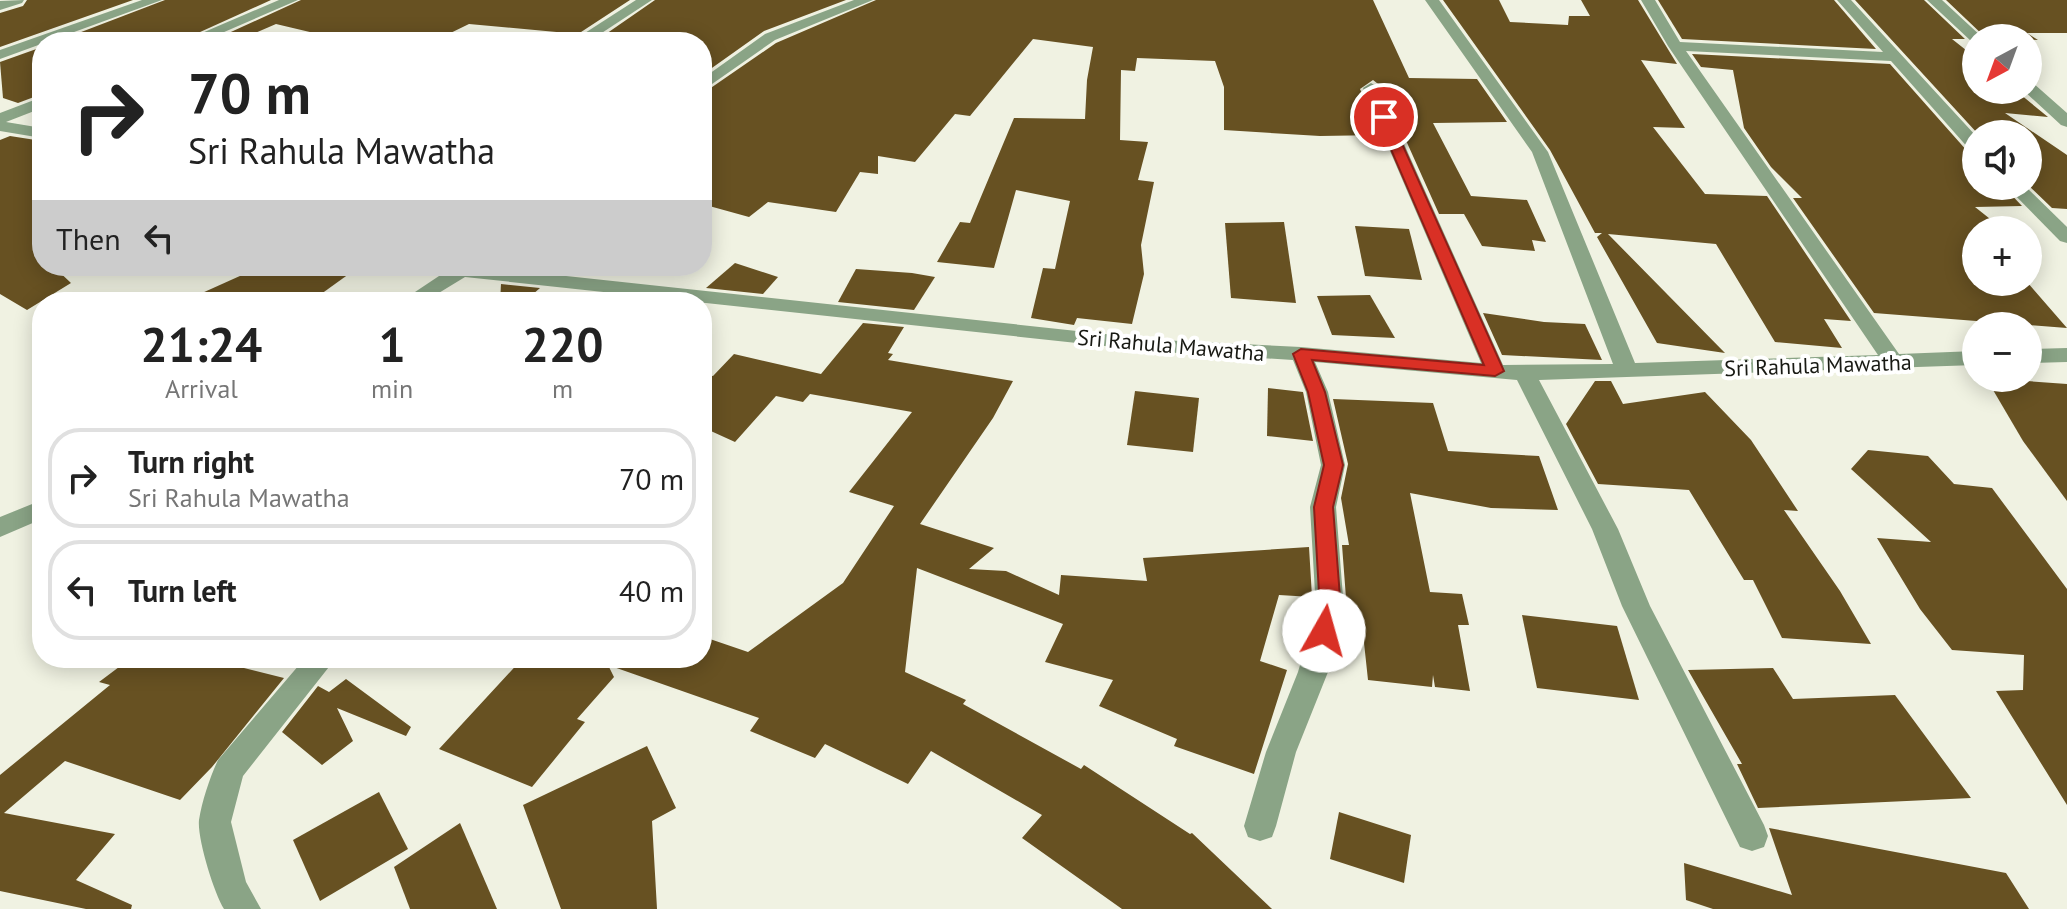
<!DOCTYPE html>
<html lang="en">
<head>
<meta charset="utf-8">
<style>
	body { margin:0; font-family:"PT Sans",sans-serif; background:#f6f6f6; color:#222; height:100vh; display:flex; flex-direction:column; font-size:30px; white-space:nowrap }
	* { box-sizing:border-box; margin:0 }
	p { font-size:26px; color:#767676 }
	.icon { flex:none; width:44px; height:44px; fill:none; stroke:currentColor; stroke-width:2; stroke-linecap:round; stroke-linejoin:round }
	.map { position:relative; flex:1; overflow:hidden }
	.details { position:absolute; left:32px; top:292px; width:680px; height:376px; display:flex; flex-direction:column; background:#fff; border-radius:32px; box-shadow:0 4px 20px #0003 }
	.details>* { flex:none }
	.top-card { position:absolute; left:32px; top:32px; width:680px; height:244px; border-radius:32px; box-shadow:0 4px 20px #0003; background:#fff; color:#222; overflow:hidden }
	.needle { width:52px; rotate:221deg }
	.fabs { position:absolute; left:1962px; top:24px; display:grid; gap:16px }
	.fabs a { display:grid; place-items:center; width:80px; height:80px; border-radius:50%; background:#fff; box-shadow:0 4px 20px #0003; font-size:40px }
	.pin { position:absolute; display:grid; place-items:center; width:68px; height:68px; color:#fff; margin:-34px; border:4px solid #fff; border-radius:50%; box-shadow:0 2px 8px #0007 }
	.me { position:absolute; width:88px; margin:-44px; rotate:7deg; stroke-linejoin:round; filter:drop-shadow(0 0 6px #0008) }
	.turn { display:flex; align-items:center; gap:28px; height:168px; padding:0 24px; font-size:36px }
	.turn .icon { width:104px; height:104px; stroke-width:2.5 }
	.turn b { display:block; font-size:56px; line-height:68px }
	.then { display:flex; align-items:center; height:76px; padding:0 24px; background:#0003; gap:16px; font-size:30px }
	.eta { display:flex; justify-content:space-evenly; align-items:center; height:136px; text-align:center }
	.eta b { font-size:48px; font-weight:700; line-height:56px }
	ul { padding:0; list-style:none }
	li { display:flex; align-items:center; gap:24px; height:100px; margin:0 16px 12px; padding:0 8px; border:4px solid #e0e0e0; border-radius:32px }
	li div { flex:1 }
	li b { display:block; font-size:30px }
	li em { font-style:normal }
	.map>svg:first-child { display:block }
	.building { fill:#675122 }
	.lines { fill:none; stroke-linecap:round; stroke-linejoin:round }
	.street { fill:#8aa486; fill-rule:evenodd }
	.route { fill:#d93025; stroke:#8d1f18; stroke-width:2 }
	.labels { text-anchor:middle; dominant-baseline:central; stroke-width:8; stroke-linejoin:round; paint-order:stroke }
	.street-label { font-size:22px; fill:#181913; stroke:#fff }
</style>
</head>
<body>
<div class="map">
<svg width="2067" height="909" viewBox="0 0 2067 909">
	<rect width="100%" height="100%" fill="#f0f2e2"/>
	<g class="building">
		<polygon points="27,0 133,0 0,47 0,13 23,6"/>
		<polygon points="165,0 271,0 178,42 55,42"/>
		<polygon points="301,0 630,0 578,34 469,24 432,42 352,42 276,24 234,42 209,42"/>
		<polygon points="655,0 846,0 764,31 702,75 702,42 660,35 653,40 603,36"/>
		<polygon points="876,0 1373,0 1409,78 1477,79 1507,122 1433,123 1471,196 1527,200 1546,242 1532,240 1535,251 1482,246 1464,214 1439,214 1382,87 1373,80 1360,89 1380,135 1320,136 1224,130 1224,87 1215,61 1137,58 1135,71 1121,70 1120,140 1148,142 1138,180 1154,182 1141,245 1144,274 1132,324 1077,318 1074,325 1031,318 1043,268 1055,269 1070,201 1016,190 994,268 937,262 960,222 970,223 1014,118 1085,119 1087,80 1093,47 1033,39 970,116 955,114 915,162 878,156 878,174 860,172 836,212 768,202 749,217 702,204 702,94 776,43"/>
		<polygon points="1443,0 1499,0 1510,22 1568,25 1569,16 1590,16 1581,0 1638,0 1677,64 1641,60 1685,128 1653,127 1705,194 1767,196 1851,321 1824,319 1842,348 1775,342 1716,244 1608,234 1725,353 1657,343 1597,237 1602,233 1595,233 1550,150"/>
		<polygon points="1658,0 1834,0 1876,49 1682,39"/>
		<polygon points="1855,0 1924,0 1965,39 1952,39 1976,58 1976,90 2015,90 2048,117 2005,113 2067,155 2067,209 2052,208 2028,185 2028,134 1978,134"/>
		<polygon points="1946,0 2067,0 2067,33 2027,33 2038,40 1986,38"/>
		<polygon points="42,47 42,94 18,103 3,98 0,62"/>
		<polygon points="1692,54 1890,64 1968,152 1976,154 1976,186 2003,186 2022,206 1975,207 2004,230 1976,230 1976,282 2027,282 2067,328 1874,313 1793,198 1802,198 1771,167 1744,128 1733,70 1701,67"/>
		<polygon points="10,136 42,141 42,266 53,266 71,283 27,310 0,294 0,140"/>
		<polygon points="1284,222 1296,303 1231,298 1225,223"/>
		<polygon points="1355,226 1409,229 1422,280 1365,276"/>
		<polygon points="735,263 778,277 763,294 706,288"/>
		<polygon points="262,266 360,266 310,302 182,302"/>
		<polygon points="856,269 912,273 935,277 914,310 838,302"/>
		<polygon points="501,284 540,288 524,302 500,302"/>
		<polygon points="1370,295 1395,338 1332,335 1317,296"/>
		<polygon points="1483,313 1544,322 1585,324 1602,360 1502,355"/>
		<polygon points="863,323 904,327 888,353 893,354 888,360 1013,381 993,418 920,524 994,548 969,569 1006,571 1059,595 1061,575 1147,581 1143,558 1309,547 1312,597 1279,595 1260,661 1287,670 1254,774 1174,746 1177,739 1099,706 1113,680 1045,662 1063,624 917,568 905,672 966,700 963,704 1081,769 1084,765 1190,834 1192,833 1272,909 1122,909 1022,838 1042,815 931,751 908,784 825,744 815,758 750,731 759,718 608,665 614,677 577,719 585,722 532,787 439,749 523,658 702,658 702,645 707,638 748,652 843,583 894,506 849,492 912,412 810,394 803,402 776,396 735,442 702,427 702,374 713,376 734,354 821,374"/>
		<polygon points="1986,378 2067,384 2067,501 2023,441"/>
		<polygon points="1595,381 1611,381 1623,404 1705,392 1751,440 1798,511 1784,510 1840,591 1871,644 1782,638 1753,580 1744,580 1689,490 1598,484 1566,424"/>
		<polygon points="1268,388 1303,392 1313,441 1267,436"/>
		<polygon points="1135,391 1199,398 1193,452 1127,445"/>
		<polygon points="1333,399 1433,403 1448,451 1539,456 1558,510 1491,508 1410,493 1430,592 1462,594 1469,625 1458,625 1470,691 1435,687 1433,675 1432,687 1368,680 1362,624 1346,598 1342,545 1349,545 1341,498 1348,464"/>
		<polygon points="1868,450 1928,456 1954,484 1992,488 2067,589 2067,805 1996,691 2023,690 2024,655 1952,650 1920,609 1877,538 1931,542 1851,469"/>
		<polygon points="1522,615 1617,626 1639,700 1537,688"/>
		<polygon points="131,658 204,658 284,678 212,767 180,800 65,761 4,813 115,834 76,880 132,905 131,909 86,909 0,891 0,775 110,685 99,682"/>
		<polygon points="1773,668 1793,699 1895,695 1971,798 1758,808 1737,764 1742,764 1688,670"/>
		<polygon points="346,679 411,727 406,736 337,708 353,741 322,765 282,732 318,686 329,692"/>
		<polygon points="647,746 676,808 652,821 657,909 561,909 523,805"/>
		<polygon points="379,792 408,849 320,901 293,840"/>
		<polygon points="1339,812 1411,835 1404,883 1330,859"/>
		<polygon points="460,823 497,909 410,909 394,867"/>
		<polygon points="1769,828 2006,873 2029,909 1713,909 1686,900 1684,863 1792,895"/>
	</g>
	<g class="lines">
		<g class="street">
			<polygon points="24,0 22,3 0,10 0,1"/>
			<polygon points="142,0 162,0 0,59 0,50"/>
			<polygon points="279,0 298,0 201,42 181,42"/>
			<polygon points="636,0 652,0 588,42 571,42"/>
			<polygon points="854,0 873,0 775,40 702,91 702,79 765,34"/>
			<polygon points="1425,0 1439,0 1548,152 1635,363 1878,355 1668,46 1641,0 1655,0 1680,42 1883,52 1837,0 1851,0 1976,136 1976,151 1970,150 1891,61 1686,51 1899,354 1976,351 1976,365 1539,380 1618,529 1650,606 1764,825 1768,836 1764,847 1752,851 1740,847 1622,606 1592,529 1517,380 1315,362 1328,392 1345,465 1336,507 1344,610 1328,672 1296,752 1276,826 1272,837 1260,841 1248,837 1244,826 1266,752 1298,672 1316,610 1310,507 1321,465 1306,392 1293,360 1161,352 465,277 424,302 400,302 442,274 411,270 408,266 473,266 1161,340 1301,347 1481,363 1363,88 1371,83 1379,88 1503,365 1613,364 1532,152"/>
			<polygon points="1927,0 1942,0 1983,38 1976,38 1976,42 1971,41"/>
			<polygon points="2028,81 2033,83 2067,113 2067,127 2061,125 2023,90 2028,90"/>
			<polygon points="42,97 42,108 6,122 42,128 42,138 0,131 0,113"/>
			<polygon points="2006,186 2025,186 2067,227 2067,243 2060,241"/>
			<polygon points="2067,348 2067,362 2028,363 2028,349"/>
			<polygon points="42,500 42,519 0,537 0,517"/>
			<path d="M305 658H336L243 776 231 822 246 882 261 909H224C214 893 197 838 199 820 202 801 210 777 218 760Z"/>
		</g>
	</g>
	<polygon class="route" points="1384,113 1390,117 1504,371 1495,376 1312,360 1325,392 1343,465 1333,507 1341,610 1332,637 1324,639 1317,637 1314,631 1320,610 1314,507 1324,465 1308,392 1293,354 1301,349 1484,365 1377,117"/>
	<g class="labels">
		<g class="street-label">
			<text transform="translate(1171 345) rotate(5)">Sri Rahula Mawatha</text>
			<text transform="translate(1818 365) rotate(-2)">Sri Rahula Mawatha</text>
		</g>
	</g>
</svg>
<div class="fabs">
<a><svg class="needle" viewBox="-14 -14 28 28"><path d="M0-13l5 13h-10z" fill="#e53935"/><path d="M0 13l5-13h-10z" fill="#767676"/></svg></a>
<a><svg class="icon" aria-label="sound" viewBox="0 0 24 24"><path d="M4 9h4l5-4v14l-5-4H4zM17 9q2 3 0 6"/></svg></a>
<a>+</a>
<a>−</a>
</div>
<div class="pin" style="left:1384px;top:117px;background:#d93025"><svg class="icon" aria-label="arrive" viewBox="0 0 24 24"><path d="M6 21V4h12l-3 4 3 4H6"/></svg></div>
<svg class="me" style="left:1324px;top:631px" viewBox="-20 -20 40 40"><circle r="19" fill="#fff"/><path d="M0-13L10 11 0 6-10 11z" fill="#d93025"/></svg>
<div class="top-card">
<div class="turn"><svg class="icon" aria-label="right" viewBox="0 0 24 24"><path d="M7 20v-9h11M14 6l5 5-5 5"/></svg><div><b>70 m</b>Sri Rahula Mawatha</div></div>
<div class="then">Then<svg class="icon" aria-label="left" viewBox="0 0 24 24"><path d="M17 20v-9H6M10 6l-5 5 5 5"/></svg></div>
</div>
<section class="details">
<div class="eta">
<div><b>21:24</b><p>Arrival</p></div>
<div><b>1</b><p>min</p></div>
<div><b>220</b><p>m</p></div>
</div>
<ul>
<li><svg class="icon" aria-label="right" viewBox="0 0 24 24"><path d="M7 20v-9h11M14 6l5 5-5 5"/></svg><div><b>Turn right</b><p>Sri Rahula Mawatha</p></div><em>70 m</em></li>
<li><svg class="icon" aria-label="left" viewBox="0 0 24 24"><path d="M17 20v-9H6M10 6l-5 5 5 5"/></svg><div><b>Turn left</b></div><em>40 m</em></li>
</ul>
</section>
</div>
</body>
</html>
